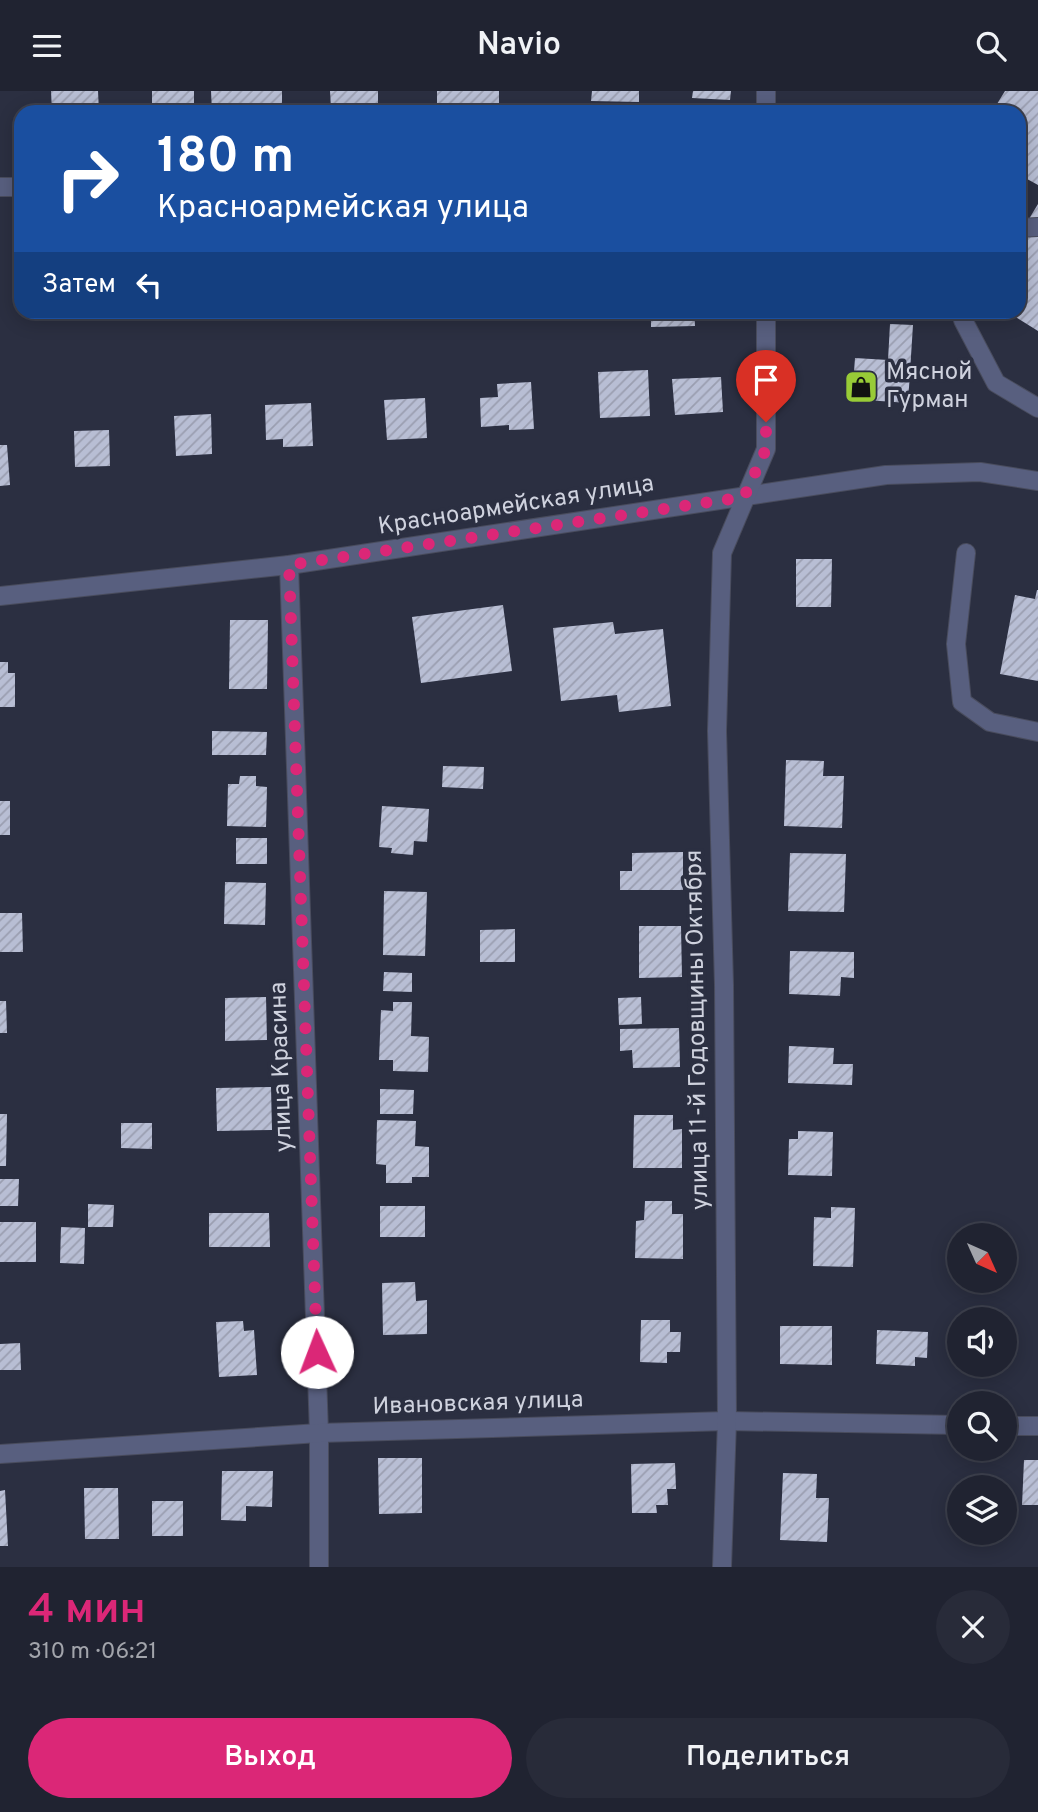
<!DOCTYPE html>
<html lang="ru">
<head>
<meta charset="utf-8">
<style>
	body { margin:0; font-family:Overpass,sans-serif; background:#282b39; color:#f1f3f6; height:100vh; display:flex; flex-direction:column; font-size:26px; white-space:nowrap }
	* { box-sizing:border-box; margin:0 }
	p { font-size:23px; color:#a2a4ab }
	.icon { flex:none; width:38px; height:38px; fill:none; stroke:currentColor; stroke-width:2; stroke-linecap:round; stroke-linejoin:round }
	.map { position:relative; height:1476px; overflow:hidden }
	.sheet { display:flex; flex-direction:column; background:#202331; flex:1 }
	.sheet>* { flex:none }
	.top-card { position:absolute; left:14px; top:14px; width:1012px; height:214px; border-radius:21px; box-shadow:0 4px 18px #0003,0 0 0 2px #3d404d; background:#1a4fa0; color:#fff; overflow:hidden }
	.needle { width:46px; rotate:135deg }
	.fabs { position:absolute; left:947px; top:1132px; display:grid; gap:14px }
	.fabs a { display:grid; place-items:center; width:70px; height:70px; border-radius:50%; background:#202331; box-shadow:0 4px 18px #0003,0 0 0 2px #3d404d; font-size:35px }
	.pin { position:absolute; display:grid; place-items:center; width:60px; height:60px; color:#fff; margin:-72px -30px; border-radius:50% 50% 50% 0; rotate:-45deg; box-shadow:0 0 7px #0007 }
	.pin .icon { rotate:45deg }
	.me { position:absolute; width:77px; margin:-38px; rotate:358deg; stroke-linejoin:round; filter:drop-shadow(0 0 5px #0008) }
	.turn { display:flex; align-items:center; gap:24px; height:147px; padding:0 28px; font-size:32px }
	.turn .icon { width:91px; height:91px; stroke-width:2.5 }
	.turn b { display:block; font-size:49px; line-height:60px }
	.then { display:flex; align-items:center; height:66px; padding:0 28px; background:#0003; gap:14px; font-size:26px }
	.round { display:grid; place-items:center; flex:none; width:74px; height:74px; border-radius:37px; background:#282b39 }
	.headline { display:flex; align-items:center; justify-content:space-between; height:119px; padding:0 28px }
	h1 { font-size:42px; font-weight:600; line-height:52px; color:#db2777 }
	.primary-button { display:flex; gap:14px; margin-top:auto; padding:14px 28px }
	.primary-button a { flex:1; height:80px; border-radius:42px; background:#db2777; color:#fff; font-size:28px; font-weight:600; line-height:80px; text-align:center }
	.primary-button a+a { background:#282b39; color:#f1f3f6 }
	header { display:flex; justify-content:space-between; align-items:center; height:91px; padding:0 28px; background:#202331; font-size:32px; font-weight:600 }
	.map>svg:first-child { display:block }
	.building { fill:url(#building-hatch) }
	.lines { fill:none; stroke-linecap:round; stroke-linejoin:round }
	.minor-casing { stroke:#494c5d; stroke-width:20 }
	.minor { stroke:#585f7f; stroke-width:18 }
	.route { stroke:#db2777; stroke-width:12; stroke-dasharray:0 21.6 }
	.labels { text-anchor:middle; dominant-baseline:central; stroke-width:7; stroke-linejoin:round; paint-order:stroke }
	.poi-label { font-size:24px; fill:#cfd2de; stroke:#2b2f41; text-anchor:start }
	.street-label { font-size:24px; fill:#cfd2de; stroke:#2b2f41 }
</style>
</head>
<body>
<header><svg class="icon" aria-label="menu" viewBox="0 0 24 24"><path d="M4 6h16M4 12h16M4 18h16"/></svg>Navio<svg class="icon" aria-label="search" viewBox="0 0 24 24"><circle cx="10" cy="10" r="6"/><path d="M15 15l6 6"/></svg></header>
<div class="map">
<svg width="1038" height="1476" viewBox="0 0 1038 1476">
	<defs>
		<pattern id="building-hatch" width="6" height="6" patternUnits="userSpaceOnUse" patternTransform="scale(1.75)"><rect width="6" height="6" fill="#b8bed4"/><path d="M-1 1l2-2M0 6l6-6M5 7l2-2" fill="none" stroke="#9a9eb0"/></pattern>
	</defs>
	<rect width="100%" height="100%" fill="#2b2f41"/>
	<g class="building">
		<polygon points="51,0 98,0 99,21 52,21"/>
		<rect x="152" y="0" width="42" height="21"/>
		<polygon points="211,0 282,0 282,19 212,21"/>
		<polygon points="330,0 378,0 378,17 331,17"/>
		<rect x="437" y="0" width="62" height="12"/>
		<polygon points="592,0 639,0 639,11 591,10"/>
		<polygon points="693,0 731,0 730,9 692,7"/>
		<polygon points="1005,0 1038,0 1038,94 1018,83 1018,21 992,21"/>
		<polygon points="1038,113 1038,240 1006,220 1018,220 1018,146"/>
		<polygon points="651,220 694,220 695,235 651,236"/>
		<polygon points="890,233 913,234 908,312 852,308 855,267 888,269"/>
		<polygon points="648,279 650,325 600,327 598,281"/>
		<polygon points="721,286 723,321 675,324 672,288"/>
		<polygon points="531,291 534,338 509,339 509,334 481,336 480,307 498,306 497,293"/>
		<polygon points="425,307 427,347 387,349 384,309"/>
		<polygon points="311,312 313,355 283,356 283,348 266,349 265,314"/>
		<polygon points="211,323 212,363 176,365 174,325"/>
		<polygon points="109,339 110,375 75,376 74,340"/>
		<polygon points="0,354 7,354 10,394 0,395"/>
		<polygon points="796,468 832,468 831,516 796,516"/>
		<polygon points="1037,499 1038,499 1038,590 1000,583 1015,504 1035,508"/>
		<polygon points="503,514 512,580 421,592 412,526"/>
		<polygon points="230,529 268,529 267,598 229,598"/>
		<polygon points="613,531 615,543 663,538 671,615 619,621 617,604 561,610 553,537"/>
		<polygon points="0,571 8,571 8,582 15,582 15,616 0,616"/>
		<polygon points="212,640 267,641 266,664 212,664"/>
		<polygon points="786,669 824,670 823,685 844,685 842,737 784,735"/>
		<polygon points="443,675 484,676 483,698 442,696"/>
		<polygon points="240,685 256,685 256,695 267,696 266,736 227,735 228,693 239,693"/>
		<rect x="0" y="710" width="10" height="34"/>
		<polygon points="382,715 429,718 427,751 414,750 413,764 391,762 392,757 379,756"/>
		<rect x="236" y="747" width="31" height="26"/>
		<polygon points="683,761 683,799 620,799 620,780 632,780 632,762"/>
		<polygon points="790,762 846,763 844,821 788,820"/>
		<polygon points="225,791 266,792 265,834 224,833"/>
		<polygon points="384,800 427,801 425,865 383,864"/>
		<polygon points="0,822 22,822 23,861 0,861"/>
		<polygon points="639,835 681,835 682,886 639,887"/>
		<polygon points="515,838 515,871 480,871 480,839"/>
		<polygon points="790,860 854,861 854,887 841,886 840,905 789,903"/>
		<polygon points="384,881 412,882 412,901 383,900"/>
		<polygon points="266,906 267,949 225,950 225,907"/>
		<polygon points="641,906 642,933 619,934 618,907"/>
		<polygon points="0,910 6,910 7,942 0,942"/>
		<polygon points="393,911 412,911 411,945 429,946 428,981 393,980 393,969 379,969 381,919 393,920"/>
		<polygon points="679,937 680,976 633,977 632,959 620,960 620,938"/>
		<polygon points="789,955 834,957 833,973 853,973 852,994 788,992"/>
		<polygon points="271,996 272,1039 217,1040 216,997"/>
		<polygon points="380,998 414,999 413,1023 380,1023"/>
		<polygon points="0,1023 7,1023 6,1075 0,1075"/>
		<polygon points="634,1024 673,1024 673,1039 682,1038 682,1077 633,1077"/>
		<polygon points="377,1029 416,1030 415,1055 429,1056 429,1086 412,1086 412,1092 386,1092 386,1074 376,1073"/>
		<polygon points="121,1032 152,1032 152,1058 121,1057"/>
		<polygon points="798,1040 833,1041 832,1085 788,1084 789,1048 798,1048"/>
		<polygon points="0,1088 19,1088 18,1115 0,1115"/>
		<polygon points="645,1110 672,1110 672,1123 683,1123 683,1168 635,1167 636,1130 644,1129"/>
		<polygon points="88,1113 114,1114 113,1136 88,1136"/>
		<rect x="380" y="1115" width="45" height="31"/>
		<polygon points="831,1116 855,1117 853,1176 813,1175 814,1126 831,1127"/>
		<polygon points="209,1122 269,1122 270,1156 209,1156"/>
		<rect x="0" y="1131" width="36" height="40"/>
		<polygon points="61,1136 85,1137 84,1173 60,1172"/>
		<polygon points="415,1191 416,1210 427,1209 427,1243 383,1244 382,1192"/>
		<polygon points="641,1229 670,1229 670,1241 681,1241 680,1261 667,1261 667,1272 640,1271"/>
		<polygon points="243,1230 244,1240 254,1239 257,1284 219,1286 216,1231"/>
		<polygon points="780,1235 832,1235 832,1274 780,1273"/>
		<polygon points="877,1239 928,1241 927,1267 915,1266 915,1275 876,1273"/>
		<polygon points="20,1252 21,1279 0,1279 0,1253"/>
		<polygon points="968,1274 1004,1274 1004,1279 968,1278"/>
		<polygon points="378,1367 422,1367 422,1422 379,1423"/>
		<polygon points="1024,1369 1038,1369 1038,1414 1022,1414"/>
		<polygon points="675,1372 676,1398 667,1398 668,1414 656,1414 657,1422 632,1422 631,1373"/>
		<polygon points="222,1380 273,1380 272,1416 246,1415 246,1430 221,1429"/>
		<polygon points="783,1382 817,1383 816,1407 829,1407 827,1451 780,1449"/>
		<polygon points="84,1397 118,1397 119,1448 85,1448"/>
		<polygon points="5,1399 8,1455 0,1455 0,1400"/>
		<rect x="152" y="1410" width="31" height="35"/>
	</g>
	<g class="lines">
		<defs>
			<g id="minor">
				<polyline points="766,21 766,0"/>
				<polyline points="0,96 21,96"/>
				<polyline points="1018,137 1038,136"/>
				<polyline points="967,220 963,229 996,292 1038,317"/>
				<polyline points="966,462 956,553 962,611 990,631 1038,641"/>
				<polyline points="289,474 319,1342 319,1476"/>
				<polyline points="0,505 289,474 886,384 980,381 1038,390"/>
				<polyline points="1004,1335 1038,1335"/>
				<polyline points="0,1363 319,1342 727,1330 959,1334"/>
				<polyline points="722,1476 727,1330 724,894 717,640 722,462 766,358 766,220"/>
			</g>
		</defs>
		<use href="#minor" class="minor-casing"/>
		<use href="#minor" class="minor"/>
	</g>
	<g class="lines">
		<polyline class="route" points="317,1261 289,474 744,406 766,358 766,331"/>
	</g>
	<defs>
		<symbol id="shop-square" viewBox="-11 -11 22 22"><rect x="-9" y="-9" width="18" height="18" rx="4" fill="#98cb37" stroke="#2b2f41"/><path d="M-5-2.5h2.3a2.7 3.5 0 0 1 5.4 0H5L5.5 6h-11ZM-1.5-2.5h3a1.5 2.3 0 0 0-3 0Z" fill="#111"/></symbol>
	</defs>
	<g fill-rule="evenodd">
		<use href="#shop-square" x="842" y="277" width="38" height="38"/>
	</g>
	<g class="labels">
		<g class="poi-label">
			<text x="886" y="282">Мясной<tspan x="886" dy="28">Гурман</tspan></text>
		</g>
		<g class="street-label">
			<text transform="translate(516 415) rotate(-9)">Красноармейская улица</text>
			<text transform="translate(698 939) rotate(-91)">улица 11-й Годовщины Октября</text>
			<text transform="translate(282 976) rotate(-92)">улица Красина</text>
			<text transform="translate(478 1313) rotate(-2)">Ивановская улица</text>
		</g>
	</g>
</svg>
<div class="fabs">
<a><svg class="needle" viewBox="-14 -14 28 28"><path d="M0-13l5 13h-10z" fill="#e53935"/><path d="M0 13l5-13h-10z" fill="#a2a4ab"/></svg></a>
<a><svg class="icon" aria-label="sound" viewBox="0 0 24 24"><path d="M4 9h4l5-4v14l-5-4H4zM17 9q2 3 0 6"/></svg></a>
<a><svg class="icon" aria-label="search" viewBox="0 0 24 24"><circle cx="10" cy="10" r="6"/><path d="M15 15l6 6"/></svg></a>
<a><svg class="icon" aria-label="layers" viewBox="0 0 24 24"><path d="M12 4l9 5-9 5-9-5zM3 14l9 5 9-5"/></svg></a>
</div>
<div class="pin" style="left:766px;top:331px;background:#d93025"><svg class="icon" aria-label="arrive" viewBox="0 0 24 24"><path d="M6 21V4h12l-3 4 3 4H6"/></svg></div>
<svg class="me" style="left:317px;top:1261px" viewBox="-20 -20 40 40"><circle r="19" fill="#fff"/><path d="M0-13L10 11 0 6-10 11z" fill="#db2777"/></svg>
<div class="top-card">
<div class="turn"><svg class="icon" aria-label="right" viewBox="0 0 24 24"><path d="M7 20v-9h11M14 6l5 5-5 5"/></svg><div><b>180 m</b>Красноармейская улица</div></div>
<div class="then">Затем<svg class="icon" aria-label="left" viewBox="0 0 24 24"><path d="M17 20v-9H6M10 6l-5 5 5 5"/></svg></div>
</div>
</div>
<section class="sheet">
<div class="headline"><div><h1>4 мин</h1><p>310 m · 06:21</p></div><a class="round"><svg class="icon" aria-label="close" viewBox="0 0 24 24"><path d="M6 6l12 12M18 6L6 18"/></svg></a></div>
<div class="primary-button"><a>Выход</a><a>Поделиться</a></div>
</section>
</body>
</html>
